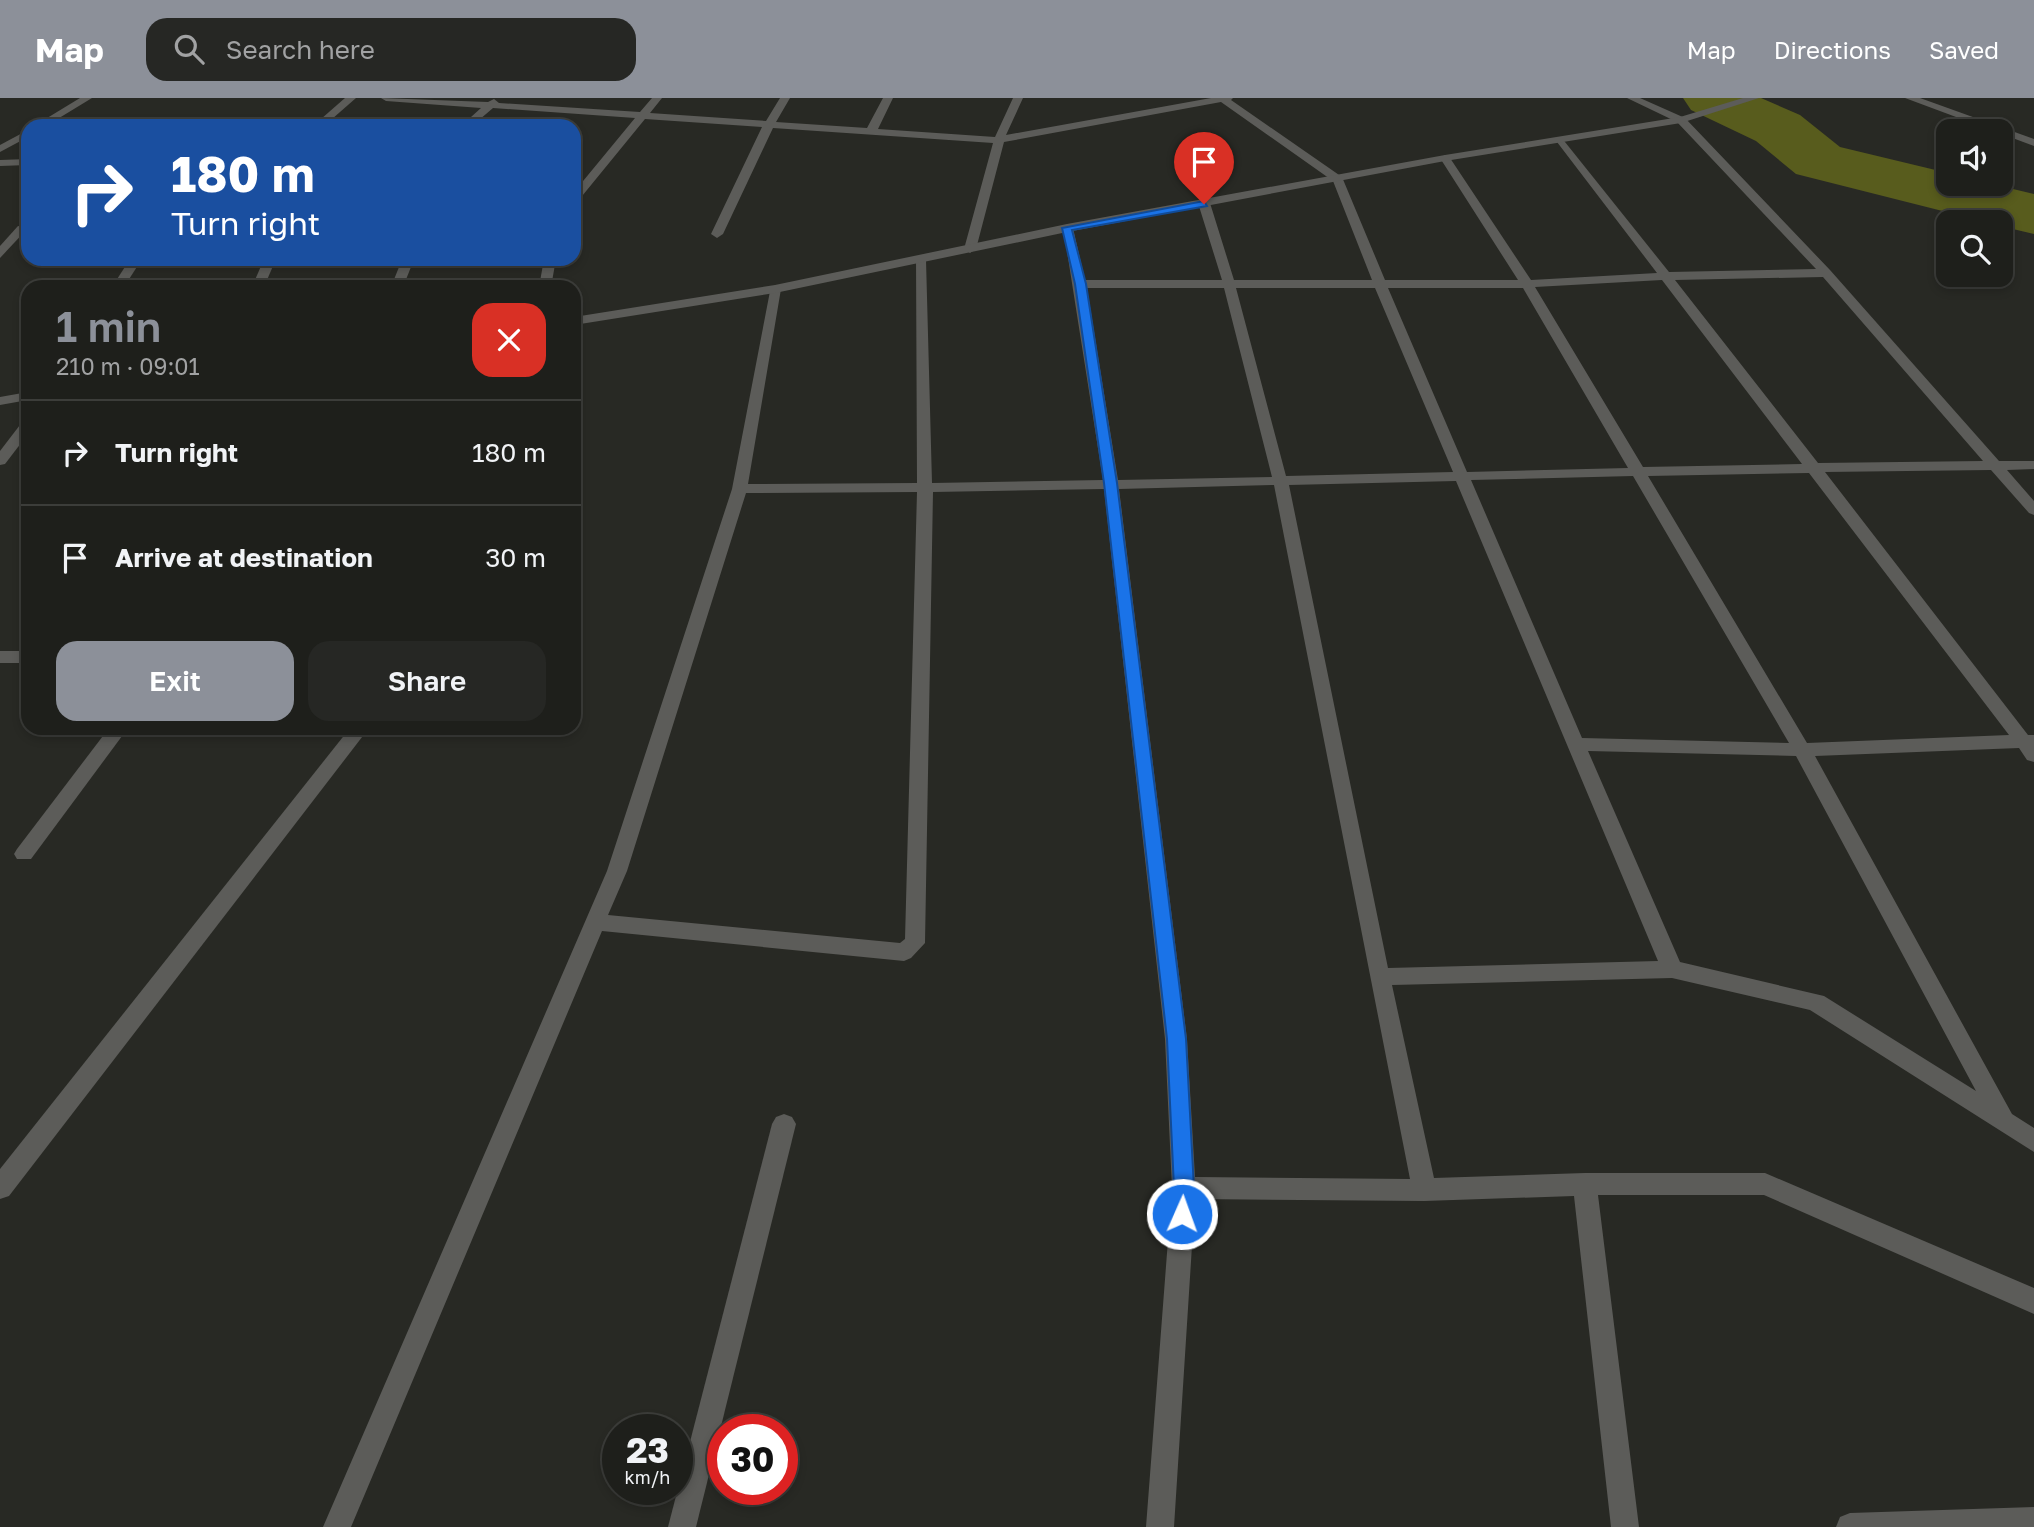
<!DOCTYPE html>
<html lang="en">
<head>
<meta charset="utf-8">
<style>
	body { margin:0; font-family:"Golos Text",sans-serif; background:#262724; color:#f1f3f6; height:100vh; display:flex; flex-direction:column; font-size:26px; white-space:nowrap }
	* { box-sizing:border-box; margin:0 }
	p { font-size:23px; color:#a1a2a3 }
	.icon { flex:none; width:38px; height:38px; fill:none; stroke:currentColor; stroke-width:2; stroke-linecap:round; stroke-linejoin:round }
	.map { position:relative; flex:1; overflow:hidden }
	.sheet { position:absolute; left:21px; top:182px; width:560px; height:455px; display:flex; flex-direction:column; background:#1e1f1b; border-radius:21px; box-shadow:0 4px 10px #0003,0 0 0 2px #3c3d3a }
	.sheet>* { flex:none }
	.guide { position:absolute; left:21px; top:21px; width:560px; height:147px; border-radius:21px; box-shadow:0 4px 10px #0003,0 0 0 2px #3c3d3a; background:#1a4fa0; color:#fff; overflow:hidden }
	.fabs { position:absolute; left:1936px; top:21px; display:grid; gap:14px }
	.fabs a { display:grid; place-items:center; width:77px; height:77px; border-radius:14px; background:#1e1f1b; box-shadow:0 4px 10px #0003,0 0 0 2px #3c3d3a; font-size:35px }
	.speed { position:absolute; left:602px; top:1316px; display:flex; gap:14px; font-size:35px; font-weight:700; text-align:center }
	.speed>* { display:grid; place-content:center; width:91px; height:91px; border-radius:50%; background:#1e1f1b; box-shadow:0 4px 10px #0003,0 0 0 2px #3c3d3a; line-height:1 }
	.speed small { font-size:18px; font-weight:400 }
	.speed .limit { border:10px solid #d22; background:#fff; color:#111 }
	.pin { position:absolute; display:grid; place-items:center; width:60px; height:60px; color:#fff; margin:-72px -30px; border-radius:50% 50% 50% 0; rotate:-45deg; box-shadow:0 0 7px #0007 }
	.pin .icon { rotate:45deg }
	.me { position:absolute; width:77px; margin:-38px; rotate:2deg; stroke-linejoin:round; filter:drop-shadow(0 0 5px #0008) }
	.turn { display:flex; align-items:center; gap:24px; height:147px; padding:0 35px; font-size:32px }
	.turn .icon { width:91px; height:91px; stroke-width:2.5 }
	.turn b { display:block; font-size:49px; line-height:60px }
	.round { display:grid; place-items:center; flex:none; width:74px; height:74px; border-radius:21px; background:#262724 }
	.head { display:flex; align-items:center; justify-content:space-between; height:119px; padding:0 35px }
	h1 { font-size:42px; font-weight:600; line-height:52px; color:#8c9099 }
	.button { display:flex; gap:14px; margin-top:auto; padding:14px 35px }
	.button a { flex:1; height:80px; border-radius:21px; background:#8c9099; color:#fff; font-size:28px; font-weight:600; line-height:80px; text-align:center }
	.button a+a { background:#262724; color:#f1f3f6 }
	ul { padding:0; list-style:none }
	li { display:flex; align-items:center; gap:21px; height:105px; padding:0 35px; border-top:2px solid #3c3d3a }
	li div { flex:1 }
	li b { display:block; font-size:26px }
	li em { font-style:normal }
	header { display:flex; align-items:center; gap:42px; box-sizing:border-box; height:98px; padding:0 35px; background:#8c9099; color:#fff }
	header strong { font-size:33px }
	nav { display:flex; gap:38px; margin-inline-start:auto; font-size:24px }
	.search { width:490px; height:63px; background:#262724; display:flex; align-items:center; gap:18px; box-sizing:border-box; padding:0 24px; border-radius:21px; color:#a1a2a3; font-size:26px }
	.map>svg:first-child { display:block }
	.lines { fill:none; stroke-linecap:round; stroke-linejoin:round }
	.river { fill:#585c1d; fill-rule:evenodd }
	.minor { fill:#5c5c59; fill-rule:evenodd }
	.tertiary { fill:#5c5c59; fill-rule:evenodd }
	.route { fill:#1a73e8; stroke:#114b97; stroke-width:2 }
</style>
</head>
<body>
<header>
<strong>Map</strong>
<div class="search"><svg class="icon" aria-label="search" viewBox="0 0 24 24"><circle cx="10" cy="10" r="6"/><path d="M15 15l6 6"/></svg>Search here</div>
<nav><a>Map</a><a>Directions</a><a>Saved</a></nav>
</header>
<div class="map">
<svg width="2034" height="1429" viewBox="0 0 2034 1429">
	<rect width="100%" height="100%" fill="#282924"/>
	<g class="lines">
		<polygon class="river" points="1683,0 1761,0 1800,17 1840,49 1948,75 1948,86 1992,86 2034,96 2034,136 2000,128 2000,124 1986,124 1796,76 1756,43 1691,12"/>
		<g class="minor">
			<polygon points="80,0 92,0 46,28 34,28"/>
			<polygon points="345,0 356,0 324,28 313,28"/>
			<path d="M381 0 488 4 494 1 499 5 640 14 652 0H662L650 15 766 23 780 0H790L776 24 867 30 883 0H893L878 31 995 39 1013 0H1023L1006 37 1211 0H1233L1231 2 1342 79 1385 182H1518L1440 60 1445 57 1450 60 1531 182 1657 175 1557 44V40L1561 39 1669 174 1816 171 1677 24 1627 0H1640L1685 20 1830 172 1999 363H2034V371L2007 372 2034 403V417L2029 415 1991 372 1825 374 2028 637H2034V664L2027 662 2019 650 1815 658 2012 1016 2034 1030V1054L1810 912 1672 880 1392 887 1434 1080 1585 1075H1765L2034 1190V1216L1764 1097H1598L1639 1429H1611L1574 1098 1424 1103 1195 1101 1174 1429H1146L1172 1090 1165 941 1104 391 933 394 925 845 911 860 904 863 602 833 351 1429H323L607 773 732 391 771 188 781 191 748 386 917 385 916 159 926 162 932 385 1103 382 1063 128 1073 130 1085 182H1222L1198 105 1204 102 1210 105 1234 182H1372L1333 83 1221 4 1004 44 976 151 970 155 964 151 993 45 773 30 723 136 717 140 711 136 762 29 645 21 578 103 574 104V94L635 20 493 10 472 28H461L481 10 386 3ZM1823 179 1983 363 1818 365 1675 182ZM1662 182 1802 366 1643 369 1535 189ZM1087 190H1224L1272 379 1118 382ZM1236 190H1375L1453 374 1286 378ZM1388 190H1523L1628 370 1467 374ZM1809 375 2009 637 1807 645 1648 378ZM1633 378 1789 645 1582 640 1471 382ZM1456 383 1658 863 1388 870 1289 387ZM1274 387 1410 1081 1195 1079 1187 941 1119 391ZM917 394 905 841 900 845 608 817 627 773 746 395ZM1588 653 1796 658 1976 993 1824 898 1680 864Z"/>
			<polygon points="1905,0 1920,0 2034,41 2034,48"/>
			<polygon points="28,32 28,39 0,54 0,47"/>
			<polygon points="28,61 28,67 0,68 0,62"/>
			<polygon points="18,128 28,130 0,160 0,148"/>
			<polygon points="130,161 142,161 124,189 112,189"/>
			<polygon points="264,161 276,161 264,189 252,189"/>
			<polygon points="544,161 556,161 551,189 539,189"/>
			<polygon points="405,165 411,169 403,189 391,189 399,169"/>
			<polygon points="28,322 28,336 5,366 0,367 0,353 23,323"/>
			<rect x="0" y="553" width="28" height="12"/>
			<polygon points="109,630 128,630 31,761 17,761 14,756 17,751"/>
			<polygon points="350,630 369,630 9,1098 0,1101 0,1071"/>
			<polygon points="784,1016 792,1019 796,1026 696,1429 668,1429 772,1026 776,1019"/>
			<polygon points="2034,1409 2034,1429 1836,1429 1840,1419 1850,1415"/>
		</g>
		<g class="tertiary">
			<polygon points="1743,0 1759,0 1681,25 1445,63 1067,134 775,195 574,227 574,219 775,187 1067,126 1445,57 1680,19"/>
			<polygon points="28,294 28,302 0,307 0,299"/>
		</g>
	</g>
	<polygon class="route" points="1204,103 1207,108 1072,132 1086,186 1117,385 1186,941 1194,1090 1189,1123 1182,1125 1175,1123 1172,1116 1174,1090 1167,941 1104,385 1075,186 1062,130"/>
</svg>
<div class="fabs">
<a><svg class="icon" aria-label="sound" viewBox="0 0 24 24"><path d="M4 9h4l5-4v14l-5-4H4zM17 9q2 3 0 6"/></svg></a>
<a><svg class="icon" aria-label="search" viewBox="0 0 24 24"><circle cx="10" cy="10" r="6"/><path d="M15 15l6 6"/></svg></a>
</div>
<div class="speed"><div>23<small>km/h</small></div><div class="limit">30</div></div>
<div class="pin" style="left:1204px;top:106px;background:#d93025"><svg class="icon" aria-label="arrive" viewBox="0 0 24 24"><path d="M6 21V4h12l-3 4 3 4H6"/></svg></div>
<svg class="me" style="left:1182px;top:1116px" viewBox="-20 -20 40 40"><circle r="17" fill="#1a73e8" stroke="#fff" stroke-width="3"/><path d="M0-11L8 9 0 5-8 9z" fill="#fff"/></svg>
<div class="guide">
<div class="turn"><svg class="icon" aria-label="right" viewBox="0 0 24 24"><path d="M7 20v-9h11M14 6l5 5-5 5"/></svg><div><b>180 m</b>Turn right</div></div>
</div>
<section class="sheet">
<div class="head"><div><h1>1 min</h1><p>210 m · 09:01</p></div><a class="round" style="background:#d93025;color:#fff"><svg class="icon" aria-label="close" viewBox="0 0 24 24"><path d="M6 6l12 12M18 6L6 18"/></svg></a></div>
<ul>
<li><svg class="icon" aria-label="right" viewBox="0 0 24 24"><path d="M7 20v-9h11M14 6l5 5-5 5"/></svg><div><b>Turn right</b></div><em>180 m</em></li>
<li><svg class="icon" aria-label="arrive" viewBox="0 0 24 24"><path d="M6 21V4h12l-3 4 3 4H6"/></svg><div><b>Arrive at destination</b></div><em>30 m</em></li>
</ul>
<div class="button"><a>Exit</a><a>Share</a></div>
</section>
</div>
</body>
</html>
